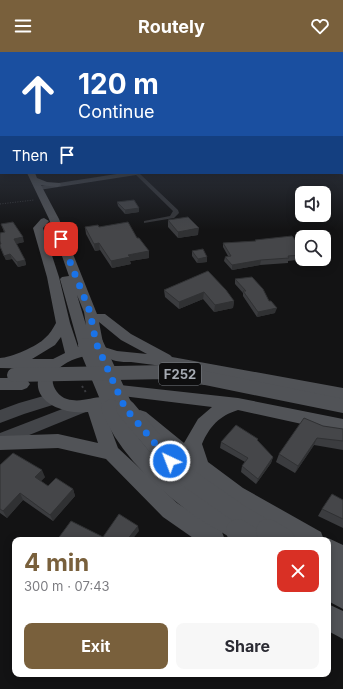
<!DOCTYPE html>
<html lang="en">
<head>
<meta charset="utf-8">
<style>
	body { margin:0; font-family:Inter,sans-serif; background:#f7f7f7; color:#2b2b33; height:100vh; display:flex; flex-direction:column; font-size:15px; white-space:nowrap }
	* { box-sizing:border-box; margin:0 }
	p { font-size:13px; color:#7c7c81 }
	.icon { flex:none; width:22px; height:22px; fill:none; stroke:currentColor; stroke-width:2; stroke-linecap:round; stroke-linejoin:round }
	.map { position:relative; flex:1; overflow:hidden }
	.sheet { position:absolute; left:12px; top:485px; width:319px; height:140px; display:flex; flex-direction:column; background:#fff; border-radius:8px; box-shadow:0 2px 10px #0003 }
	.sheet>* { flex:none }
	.guide { position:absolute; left:0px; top:0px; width:343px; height:122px; box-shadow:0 2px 10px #0003; background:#1a4fa0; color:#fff; overflow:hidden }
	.tools { position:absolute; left:295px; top:134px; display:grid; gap:8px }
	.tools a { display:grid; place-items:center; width:36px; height:36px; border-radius:8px; background:#fff; box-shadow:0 2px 10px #0003; font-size:20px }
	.pin { position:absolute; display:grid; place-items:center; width:34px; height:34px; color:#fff; margin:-17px; border-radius:8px; box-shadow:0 2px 6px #0006 }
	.me { position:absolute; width:44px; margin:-22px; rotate:317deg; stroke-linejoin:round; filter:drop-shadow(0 0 3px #0008) }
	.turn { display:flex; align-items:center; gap:14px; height:84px; padding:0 12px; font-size:18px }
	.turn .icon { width:52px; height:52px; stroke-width:2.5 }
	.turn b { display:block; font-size:28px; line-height:34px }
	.then { display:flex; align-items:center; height:38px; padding:0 12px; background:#0003; gap:8px; font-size:15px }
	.round { display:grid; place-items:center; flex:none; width:42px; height:42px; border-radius:8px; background:#f7f7f7 }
	.head { display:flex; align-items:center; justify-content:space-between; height:68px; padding:0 12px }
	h1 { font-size:24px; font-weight:700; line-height:30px; color:#79603c }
	.primary-button { display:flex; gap:8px; margin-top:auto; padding:8px 12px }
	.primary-button a { flex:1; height:46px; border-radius:8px; background:#79603c; color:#fff; font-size:16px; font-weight:700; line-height:46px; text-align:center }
	.primary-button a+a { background:#f7f7f7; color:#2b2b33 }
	header { display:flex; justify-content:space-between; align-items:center; height:52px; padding:0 12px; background:#79603c; color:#fff; font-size:18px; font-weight:700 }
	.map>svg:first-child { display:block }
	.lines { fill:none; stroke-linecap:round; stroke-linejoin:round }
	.path-far1 { stroke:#3b3c40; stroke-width:1; stroke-dasharray:1 1.5; stroke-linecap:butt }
	.path { stroke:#3b3c40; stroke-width:2; stroke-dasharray:2 3; stroke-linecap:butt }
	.minor { fill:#353639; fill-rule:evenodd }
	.secondary { fill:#434549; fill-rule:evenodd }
	.primary { fill:#515357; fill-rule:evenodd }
	.primary-bridge-far2 { stroke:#515357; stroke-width:14 }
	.primary-bridge-far1 { stroke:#515357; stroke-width:19 }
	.primary-bridge { stroke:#515357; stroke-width:24 }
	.wall { fill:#3b3c3f }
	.shaded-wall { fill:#303133 }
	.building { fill:#454649; stroke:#303133 }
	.route { stroke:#1a73e8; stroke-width:7; stroke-dasharray:0 12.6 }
	.labels { text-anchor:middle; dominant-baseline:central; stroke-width:4; stroke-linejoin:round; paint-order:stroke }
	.shield { fill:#0e0e0f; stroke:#787c82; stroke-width:1 }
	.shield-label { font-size:13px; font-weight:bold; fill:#a6abb3 }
</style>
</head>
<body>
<header><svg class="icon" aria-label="menu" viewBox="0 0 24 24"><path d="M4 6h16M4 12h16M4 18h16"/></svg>Routely<svg class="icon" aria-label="heart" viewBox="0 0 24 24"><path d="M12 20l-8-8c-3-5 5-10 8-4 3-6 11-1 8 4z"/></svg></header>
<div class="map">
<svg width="343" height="637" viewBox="0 0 343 637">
	<rect width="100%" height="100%" fill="#131314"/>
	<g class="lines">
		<polyline class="path-far1" points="0,152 34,148"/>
		<polyline class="path" points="82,334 87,342"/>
		<g class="minor">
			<rect x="0" y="95" width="1" height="2"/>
			<polygon points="134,121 139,121 178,158 179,161 174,166 144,171 144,169 170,164 173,159"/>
		</g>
		<g class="secondary">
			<rect x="342" y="89" width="1" height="2"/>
			<polygon points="123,121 139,121 136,123 39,138 35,136 39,134"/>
			<polygon points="54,341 59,343 62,347 59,351 24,362 0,371 0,358 19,351"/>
			<polygon points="83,349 88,351 91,355 88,359 0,395 0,381"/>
		</g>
		<g class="primary">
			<path d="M27 121H35L37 126 47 130 60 131 61 133 57 135 41 133 59 167 97 262H105L131 282 170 303 172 305 343 336V348C273 334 202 318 131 310 126 310 121 310 116 309 109 307 102 303 96 303 83 303 69 308 59 316 46 326 55 343 67 347 83 352 97 342 109 346L111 350 109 354 103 356 118 396 177 451 222 480 225 488H196L163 465 106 407 58 396 0 398V384L58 382 98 391 88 360C63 363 25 348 42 317L0 316V306C10 306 38 294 45 286 50 282 53 276 56 271L47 225 33 176 41 167 44 166 49 169 43 176 59 225 70 271 78 295H79L60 227 62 225 69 224 49 167ZM77 243 84 260 86 273ZM99 270 121 288 147 302 117 299 101 294 103 291ZM61 285 65 301 53 307H32L55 293Z"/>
			<polygon points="0,326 22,326 27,328 30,332 27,336 22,338 0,338"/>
			<path d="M120 333 238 346 343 367V381L238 358C219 364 210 374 202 392L208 410 243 436 321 480 324 488 328 486 343 493V557L328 549V488H293L229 448 193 422 134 370 132 365 134 360 140 358 146 360 184 391 198 367 212 355 114 343 112 339 114 335Z"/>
			<polygon points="328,552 343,559 343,587 328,579"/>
		</g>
		<g class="primary-bridge-far2">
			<polyline points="96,291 127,358"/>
			<polyline points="85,293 112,358"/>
			<polyline points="14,323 166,320 205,326 343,354"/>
		</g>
		<g class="primary-bridge-far1">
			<path d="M111 357C126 394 161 427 193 451 207 462 224 470 239 480"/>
			<polyline points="126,357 162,400 188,426 241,463 270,480"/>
		</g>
		<g class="primary-bridge">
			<polyline points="238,479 252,488"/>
			<polyline points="268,479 283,488"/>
		</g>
	</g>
	<g class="wall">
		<polygon points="342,110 343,110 343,123 340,121 342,121"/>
		<polygon points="117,150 139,156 139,160 125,162 118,154"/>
		<polygon points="168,168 198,183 178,186 168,175"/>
		<polygon points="1,172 24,190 16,192 25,208 26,213 18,215 12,207 6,208 0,195 0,192 1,192 0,190 0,181 4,180"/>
		<polygon points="85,175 99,175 137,186 149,199 149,206 130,209 131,212 112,216 100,198 95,199 86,182"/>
		<polygon points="255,188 302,196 302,207 306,207 288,209 288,211 260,213 232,218 224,209 225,205 228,204 223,195 223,191 255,189"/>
		<polygon points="192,199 207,210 197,211 192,204"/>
		<polygon points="208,219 234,249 233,256 214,260 203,247 179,257 165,245 164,238"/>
		<polygon points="235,227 269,249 275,261 257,265 243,244 243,241 235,232"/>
		<polygon points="323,374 343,377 343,398 314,393 295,421 276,410 279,402"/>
		<polygon points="258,389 273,405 271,411 256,432 241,420 242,414 245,410 220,396 221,390"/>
		<polygon points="0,413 45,425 41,429 48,434 73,437 75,444 53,469 23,448 7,466 0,461"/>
		<polygon points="343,448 343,476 318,464 322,457"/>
	</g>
	<g class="shaded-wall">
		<polygon points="139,156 139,160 125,162 125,158"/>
		<polygon points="199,176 198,183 178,186 178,180"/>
		<polygon points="23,185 24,190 15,192 14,187"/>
		<polygon points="99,191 100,198 95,199 94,192"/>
		<polygon points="149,199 149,206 130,209 131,212 112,216 111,209 128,203"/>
		<polygon points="10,202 12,207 6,208 4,204"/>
		<polygon points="207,205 207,210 197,211 198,207"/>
		<polygon points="25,208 26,213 18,215 17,210"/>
		<polygon points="261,208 260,213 232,218 232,213"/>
		<polygon points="204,240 203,247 179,257 179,250"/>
		<polygon points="234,249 233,256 214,260 215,253"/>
		<polygon points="277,256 275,261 257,265 258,260"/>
		<polygon points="317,386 314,393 295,421 298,414"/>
		<polygon points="273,405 271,411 256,432 258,427"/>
		<polygon points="42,418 45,425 38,432 35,425"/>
		<polygon points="73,437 75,444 53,469 50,463"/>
		<polygon points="20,441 23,448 7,466 3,459"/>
		<polygon points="138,474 139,479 132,488 127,488"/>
	</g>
	<g class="building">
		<rect x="342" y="110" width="1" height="6"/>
		<polygon points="134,148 139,156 125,158 117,150"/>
		<polygon points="188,165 199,176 178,180 168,168"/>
		<polygon points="13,170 23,185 14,187 25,208 17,210 10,202 4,204 0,194 0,192 1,192 0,189 0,181 5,180 1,172"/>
		<polygon points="128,170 137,186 139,186 149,199 128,203 130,205 111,209 99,191 94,192 85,175 98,173 99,175"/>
		<polygon points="292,184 302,196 302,203 288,204 289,206 261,208 232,213 225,205 231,204 223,191 256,189 255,188"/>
		<polygon points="203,197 207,205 198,207 192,199"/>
		<polygon points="208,219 226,238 234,249 215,253 204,240 179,250 164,238"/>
		<polygon points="252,225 263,237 269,249 271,249 277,256 258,260 243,239 246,239 235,227"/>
		<polygon points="304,366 323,374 343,377 343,389 317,386 298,414 279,402"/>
		<polygon points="236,373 258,387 257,388 273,405 258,427 242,414 248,406 221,390"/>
		<polygon points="13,401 42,418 35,425 48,434 56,426 73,437 50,463 20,441 3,459 0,457 0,413"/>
		<polygon points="332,442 343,448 343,467 322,457"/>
		<polygon points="119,462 138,474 127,488 57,488 71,469 103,485"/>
	</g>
	<linearGradient id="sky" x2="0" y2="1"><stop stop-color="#0a0a0b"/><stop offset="0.5" stop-color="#333945"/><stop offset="1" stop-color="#333945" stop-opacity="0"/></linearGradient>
	<rect width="343" height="178" fill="url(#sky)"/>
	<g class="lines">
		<polyline class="route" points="61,187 90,260 96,291 125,356 170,409"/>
	</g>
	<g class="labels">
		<rect class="shield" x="159" y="311" width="42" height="22" rx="3"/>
		<g class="shield-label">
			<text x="180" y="322">F252</text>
		</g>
	</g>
</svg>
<div class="tools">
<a><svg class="icon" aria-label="sound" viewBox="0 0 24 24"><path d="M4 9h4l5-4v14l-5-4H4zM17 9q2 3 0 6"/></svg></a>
<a><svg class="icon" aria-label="search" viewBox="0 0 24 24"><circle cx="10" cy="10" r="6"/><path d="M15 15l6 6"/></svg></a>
</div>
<div class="pin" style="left:61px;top:187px;background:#d93025"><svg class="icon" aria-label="arrive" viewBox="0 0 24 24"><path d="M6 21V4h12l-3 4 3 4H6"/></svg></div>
<svg class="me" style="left:170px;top:409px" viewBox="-20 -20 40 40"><circle r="17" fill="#1a73e8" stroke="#fff" stroke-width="3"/><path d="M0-11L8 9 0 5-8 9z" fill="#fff"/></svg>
<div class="guide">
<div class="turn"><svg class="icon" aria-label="ahead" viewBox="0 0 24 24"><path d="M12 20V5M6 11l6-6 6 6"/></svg><div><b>120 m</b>Continue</div></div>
<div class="then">Then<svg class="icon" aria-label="arrive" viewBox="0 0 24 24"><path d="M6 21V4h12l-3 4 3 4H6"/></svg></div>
</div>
<section class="sheet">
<div class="head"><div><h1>4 min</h1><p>300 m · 07:43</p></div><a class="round" style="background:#d93025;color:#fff"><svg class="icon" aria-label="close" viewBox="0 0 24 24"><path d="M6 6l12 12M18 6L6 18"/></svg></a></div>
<div class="primary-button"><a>Exit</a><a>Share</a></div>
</section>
</div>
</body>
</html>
